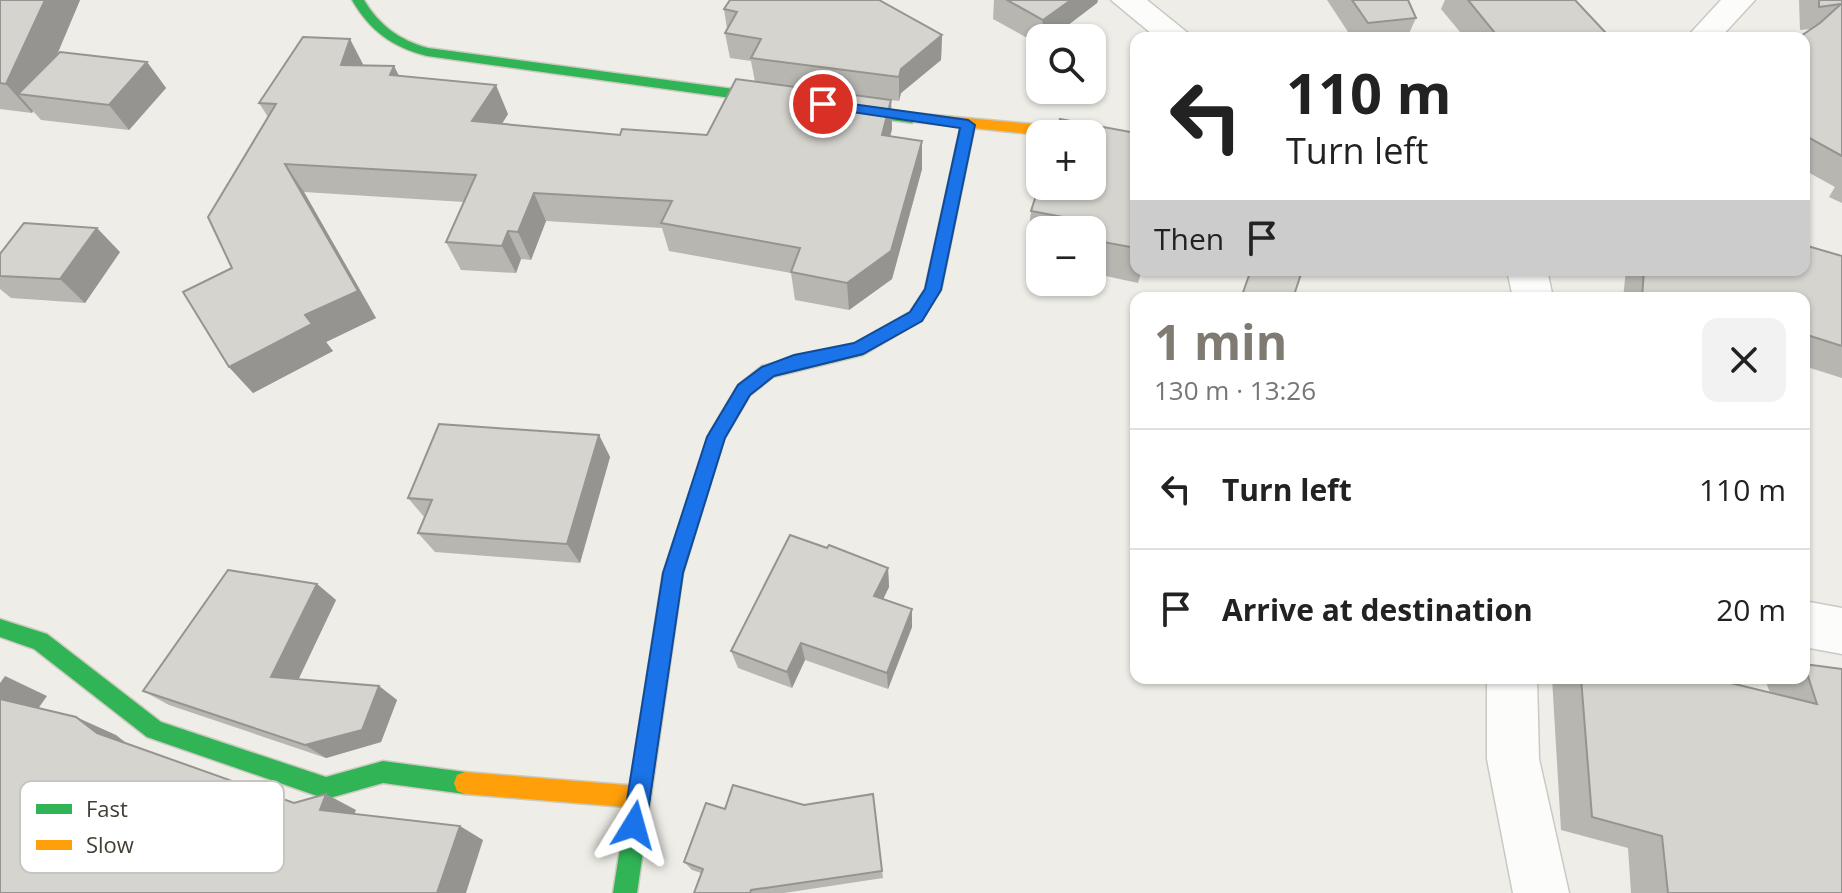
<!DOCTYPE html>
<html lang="en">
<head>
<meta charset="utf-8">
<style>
	body { margin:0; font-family:"Open Sans",sans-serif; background:#f2f2f2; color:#222; height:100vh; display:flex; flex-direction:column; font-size:30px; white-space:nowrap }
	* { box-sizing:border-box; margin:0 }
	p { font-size:26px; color:#767676 }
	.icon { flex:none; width:44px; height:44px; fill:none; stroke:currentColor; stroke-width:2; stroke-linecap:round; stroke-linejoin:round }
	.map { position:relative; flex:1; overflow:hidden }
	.drawer { position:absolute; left:1130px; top:292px; width:680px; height:392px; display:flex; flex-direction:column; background:#fff; border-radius:16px; box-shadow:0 2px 6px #0004 }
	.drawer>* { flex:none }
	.guide { position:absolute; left:1130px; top:32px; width:680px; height:244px; border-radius:16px; box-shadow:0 2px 6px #0004; background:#fff; color:#222; overflow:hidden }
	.buttons { position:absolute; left:1026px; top:24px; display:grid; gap:16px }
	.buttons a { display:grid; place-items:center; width:80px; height:80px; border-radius:16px; background:#fff; box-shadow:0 2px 6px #0004; font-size:40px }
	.pin { position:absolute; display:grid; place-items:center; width:68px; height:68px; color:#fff; margin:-34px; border:4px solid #fff; border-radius:50%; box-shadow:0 2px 8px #0007 }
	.me { position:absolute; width:88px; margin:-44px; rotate:8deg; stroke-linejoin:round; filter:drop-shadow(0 0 6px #0008) }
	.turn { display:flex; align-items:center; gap:28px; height:168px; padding:0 24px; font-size:36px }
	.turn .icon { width:104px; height:104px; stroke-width:2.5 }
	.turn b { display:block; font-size:56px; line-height:68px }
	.then { display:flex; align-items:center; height:76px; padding:0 24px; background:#0003; gap:16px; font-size:30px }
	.round { display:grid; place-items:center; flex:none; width:84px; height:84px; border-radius:16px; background:#f2f2f2 }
	.headline { display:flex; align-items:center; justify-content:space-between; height:136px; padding:0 24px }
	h1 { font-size:48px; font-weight:700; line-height:60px; color:#7f7b73 }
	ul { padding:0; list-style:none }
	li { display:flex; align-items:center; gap:24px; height:120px; padding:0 24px; border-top:2px solid #e0e0e0 }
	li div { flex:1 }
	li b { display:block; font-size:30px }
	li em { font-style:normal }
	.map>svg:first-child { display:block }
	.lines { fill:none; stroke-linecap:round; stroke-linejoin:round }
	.street-casing { stroke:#cac9c3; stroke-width:3 }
	.fast-casing { stroke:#cccabe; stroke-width:3 }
	.slow-casing { stroke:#cccabe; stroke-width:3 }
	.street { fill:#fcfcfb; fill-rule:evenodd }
	.fast { fill:#30b455; fill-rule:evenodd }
	.slow { fill:#ff9f0a; fill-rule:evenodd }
	.wall { fill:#b8b6b1 }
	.shaded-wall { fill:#969490 }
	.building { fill:#d6d4ce; stroke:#969490; stroke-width:2 }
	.route { fill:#1a73e8; stroke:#114b97; stroke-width:2 }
	.key { fill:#fff; stroke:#c7c5c2; stroke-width:2 }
	.key-label { font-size:22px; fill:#433e34 }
</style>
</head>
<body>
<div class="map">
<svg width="1842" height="893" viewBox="0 0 1842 893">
	<rect width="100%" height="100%" fill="#eeede7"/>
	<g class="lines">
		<defs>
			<g id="street">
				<polygon points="1111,0 1147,0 1194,38 1157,38"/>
				<polygon points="1721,0 1755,0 1720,38 1686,38"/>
				<polygon points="1507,270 1547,270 1553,298 1513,298"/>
				<polygon points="1804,601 1842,608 1842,654 1804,647"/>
				<polygon points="1487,678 1537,678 1539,759 1569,893 1513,893 1487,759"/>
			</g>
			<g id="fast">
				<path d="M352 0H364C379 25 399 40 428 48L912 113 919 118 912 123 427 56C392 47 370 31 352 0Z"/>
				<polygon points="968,120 975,125 941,290 922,320 863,355 773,377 750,395 724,439 683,573 637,893 613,893 663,573 710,432 738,385 762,366 853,344 910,312 925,289 961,125"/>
				<polygon points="0,619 47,634 161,722 326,777 383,761 465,772 473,775 476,783 473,791 465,794 383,783 326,799 147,737 34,649 0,637"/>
			</g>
			<g id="slow">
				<polygon points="912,113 1085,129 1092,134 1040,135 907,121 905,118"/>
				<polygon points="465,772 638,786 646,789 649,797 646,805 638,808 465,794 457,791 454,783 457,775"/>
			</g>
		</defs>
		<use href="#street" class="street-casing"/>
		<use href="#fast" class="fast-casing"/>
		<use href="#slow" class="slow-casing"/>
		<use href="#street" class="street"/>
		<use href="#fast" class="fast"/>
		<use href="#slow" class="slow"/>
	</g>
	<g class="wall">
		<polygon points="0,0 80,0 57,55 147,62 166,88 129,130 41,120 33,111 32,113 0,109"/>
		<polygon points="994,0 1098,0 1097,3 1051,38 1040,38 1040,45 993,19"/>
		<polygon points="1327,0 1408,0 1416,18 1407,38 1352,38"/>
		<polygon points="1445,0 1575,0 1606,33 1603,38 1465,38 1441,9"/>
		<polygon points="1799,0 1842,0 1842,203 1829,197 1835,187 1804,170 1804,38 1811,29 1800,30"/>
		<polygon points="724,9 942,35 941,60 901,93 899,101 860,96 891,100 892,129 890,136 922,141 922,169 892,279 849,310 795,300 791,273 669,251 662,228 546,221 531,260 521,259 516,273 461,270 446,242 464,202 304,192 376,318 326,342 333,351 253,393 229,367 232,268 268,117 259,103 364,65 400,76 508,114 502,124 620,135 707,135 755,82 751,61 730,58 725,33 727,29"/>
		<polygon points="1136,133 1136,270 1142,270 1138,283 1092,273 1092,230 1040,230 1040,246 1027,244 1031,211"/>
		<polygon points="120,252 85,303 11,298 0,289 0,254"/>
		<polygon points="1842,256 1842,378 1804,366 1804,298 1623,298 1626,270 1804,270"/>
		<polygon points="599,435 610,457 580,563 435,552 418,533 425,518 408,498"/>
		<polygon points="888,568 889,587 883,599 912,609 912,627 888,689 805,660 792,688 738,668 731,651"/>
		<polygon points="317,584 336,600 298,679 379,686 397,700 381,742 326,758 169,705 143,691"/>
		<polygon points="1804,664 1842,669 1842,893 1631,893 1628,848 1561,830 1552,678 1710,678 1770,693 1766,682 1775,678 1804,678"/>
		<polygon points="873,794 883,878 784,893 694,893 701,873 692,870 684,862 725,809 804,805"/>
	</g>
	<g class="shaded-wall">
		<polygon points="45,0 80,0 39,97 18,94 33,111 32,113 6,84"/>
		<polygon points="1071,0 1098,0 1097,3 1051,38 1041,38 1043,20"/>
		<polygon points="942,35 941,60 901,93 899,101 899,77 901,69"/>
		<polygon points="350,39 365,68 341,65"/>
		<polygon points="147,62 166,88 129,130 109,105"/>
		<polygon points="394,66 409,95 390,75"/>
		<polygon points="496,85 508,114 485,150 472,121"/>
		<polygon points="891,100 892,129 883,164 882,135"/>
		<polygon points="922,141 922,169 892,279 849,310 847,283"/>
		<polygon points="285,164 304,192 376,318 326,342 333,351 253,393 229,367"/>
		<polygon points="534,193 546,221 531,260 518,232"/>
		<polygon points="97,228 120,252 85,303 60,279"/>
		<polygon points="508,231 521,259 516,273 502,246"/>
		<polygon points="599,435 610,457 580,563 567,544"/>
		<polygon points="888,568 889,587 876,614 874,596"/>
		<polygon points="317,584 336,600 293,691 271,677"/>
		<polygon points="912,609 912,627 888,689 887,673"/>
		<polygon points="801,643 805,660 792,688 787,672"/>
		<polygon points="5,676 47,696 33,716 0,701 0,683"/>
		<polygon points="379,686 397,700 381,742 326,758 305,745"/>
		<polygon points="76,717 116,735 136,751 97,733"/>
		<polygon points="326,794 356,810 350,824 320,810"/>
		<polygon points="460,826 483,840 466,893 437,893"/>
	</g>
	<g class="building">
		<polygon points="0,0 45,0 6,84 0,83"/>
		<polygon points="730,0 879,0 942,35 901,69 899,77 751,58 761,39 725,33 737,12 724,9"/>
		<polygon points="1007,0 1071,0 1043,20"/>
		<polygon points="1352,0 1408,0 1416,18 1368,23"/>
		<polygon points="1468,0 1575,0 1606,33 1571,38 1499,38"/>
		<polygon points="1819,0 1842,0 1842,156 1804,135 1804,38 1798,38 1820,23 1841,4 1819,7"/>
		<polygon points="303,37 350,39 341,65 394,66 390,75 496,85 472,121 620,135 622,129 707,135 736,79 891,100 882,135 922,141 891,251 847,283 791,272 800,248 661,223 672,201 534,193 518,232 508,231 502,246 446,242 476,175 285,164 358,291 305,315 312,324 229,367 183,292 232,268 208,217 276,104 259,103"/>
		<polygon points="60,52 147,62 109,105 18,94"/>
		<polygon points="1060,119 1136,133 1136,248 1092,240 1092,230 1088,230 1090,222 1031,211 1040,183 1040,186 1092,186 1092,134 1055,134"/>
		<polygon points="24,223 97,228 60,279 0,276 0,254"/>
		<polygon points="1804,245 1842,256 1842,346 1804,334 1804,298 1642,298 1644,270 1804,270"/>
		<polygon points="1251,270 1289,270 1301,274 1293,298 1241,298"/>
		<polygon points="439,424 599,435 567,544 418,533 432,500 408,498"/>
		<polygon points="790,535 827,548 829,545 888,568 874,596 912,609 887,673 801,643 787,672 731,651"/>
		<polygon points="228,570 317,584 271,677 379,686 362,730 305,745 143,691"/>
		<polygon points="1804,664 1842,669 1842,893 1668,893 1662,836 1592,817 1581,678 1710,678 1817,704"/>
		<polygon points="0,699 76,717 97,733 294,803 326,794 320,810 460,826 437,893 0,893"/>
		<polygon points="733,785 804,805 873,794 882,871 751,890 750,893 694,893 703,869 684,862 706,803 725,809"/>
	</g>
	<polygon class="route" points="823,100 968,120 975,125 941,290 922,321 863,354 774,376 750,395 725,438 683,573 646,825 642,833 634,837 626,833 623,825 663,573 707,437 738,385 762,367 794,355 854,343 910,312 925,289 960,128 818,107 818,101"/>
	<rect x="20" y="781" width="264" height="92" rx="12" class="key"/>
	<rect x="36" y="804" width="36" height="10" fill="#30b455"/>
	<rect x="36" y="840" width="36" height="10" fill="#ff9f0a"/>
	<g class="key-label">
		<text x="86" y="817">Fast</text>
		<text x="86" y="853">Slow</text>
	</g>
</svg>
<div class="buttons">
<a><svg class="icon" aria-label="search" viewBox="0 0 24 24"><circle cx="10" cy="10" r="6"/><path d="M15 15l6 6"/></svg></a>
<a>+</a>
<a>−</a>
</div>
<div class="pin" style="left:823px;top:104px;background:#d93025"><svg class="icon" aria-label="arrive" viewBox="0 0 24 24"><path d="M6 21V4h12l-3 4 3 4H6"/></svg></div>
<svg class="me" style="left:634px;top:825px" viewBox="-20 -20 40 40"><path d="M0-17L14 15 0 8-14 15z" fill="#1a73e8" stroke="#fff" stroke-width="4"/></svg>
<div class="guide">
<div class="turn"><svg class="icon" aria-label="left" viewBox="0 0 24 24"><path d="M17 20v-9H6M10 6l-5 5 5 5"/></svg><div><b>110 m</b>Turn left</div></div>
<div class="then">Then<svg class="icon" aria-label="arrive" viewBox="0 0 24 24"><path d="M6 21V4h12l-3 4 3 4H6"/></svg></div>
</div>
<section class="drawer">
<div class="headline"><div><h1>1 min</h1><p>130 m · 13:26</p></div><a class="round"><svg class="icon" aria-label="close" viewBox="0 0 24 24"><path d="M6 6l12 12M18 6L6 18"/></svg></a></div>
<ul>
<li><svg class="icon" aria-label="left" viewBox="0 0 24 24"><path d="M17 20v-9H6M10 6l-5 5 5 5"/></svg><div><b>Turn left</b></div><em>110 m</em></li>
<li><svg class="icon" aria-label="arrive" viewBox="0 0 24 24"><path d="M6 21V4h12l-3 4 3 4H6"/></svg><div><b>Arrive at destination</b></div><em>20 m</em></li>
</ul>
</section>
</div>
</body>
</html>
